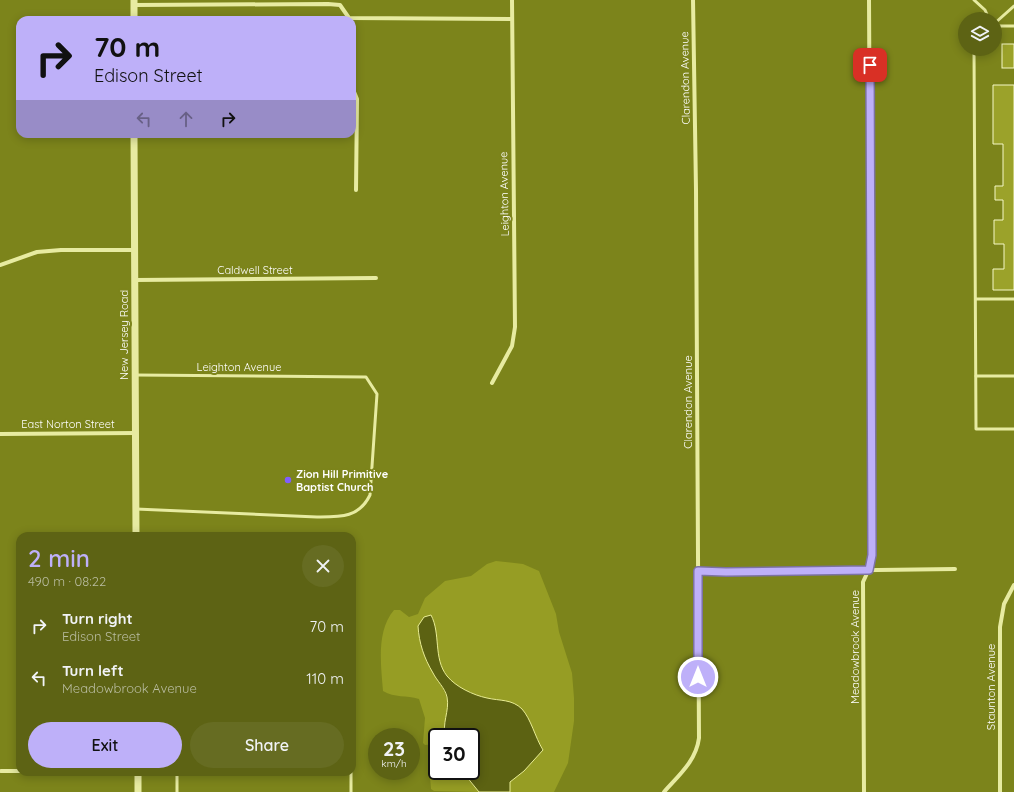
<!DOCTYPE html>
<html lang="en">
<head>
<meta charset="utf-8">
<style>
	body { margin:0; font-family:Quicksand,sans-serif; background:#666c22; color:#f1f3f6; height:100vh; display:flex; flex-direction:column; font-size:15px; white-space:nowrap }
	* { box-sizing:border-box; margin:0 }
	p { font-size:13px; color:#b9bca0 }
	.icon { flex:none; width:22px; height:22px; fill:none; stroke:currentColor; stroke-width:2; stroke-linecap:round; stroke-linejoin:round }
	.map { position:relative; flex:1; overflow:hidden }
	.details { position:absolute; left:16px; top:532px; width:340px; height:244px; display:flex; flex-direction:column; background:#5d6314; border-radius:12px; box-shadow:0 2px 10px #0003 }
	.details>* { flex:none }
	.top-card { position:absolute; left:16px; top:16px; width:340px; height:122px; border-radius:12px; box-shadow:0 2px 10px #0003; background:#beb0f9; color:#111; overflow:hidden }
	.controls { position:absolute; left:958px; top:12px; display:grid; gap:8px }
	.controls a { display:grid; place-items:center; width:44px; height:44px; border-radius:50%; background:#5d6314; box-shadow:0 2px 10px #0003; font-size:20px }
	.speed { position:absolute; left:368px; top:728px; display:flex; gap:8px; font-size:20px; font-weight:700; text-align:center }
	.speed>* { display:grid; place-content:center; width:52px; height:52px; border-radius:50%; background:#5d6314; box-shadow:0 2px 10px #0003; line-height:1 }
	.speed small { font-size:10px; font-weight:400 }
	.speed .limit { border:2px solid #111; border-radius:6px; background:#fff; color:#111 }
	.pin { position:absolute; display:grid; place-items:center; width:34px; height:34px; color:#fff; margin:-17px; border-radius:8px; box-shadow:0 2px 6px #0006 }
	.me { position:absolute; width:44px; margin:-22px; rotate:0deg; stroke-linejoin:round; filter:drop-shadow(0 0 3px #0008) }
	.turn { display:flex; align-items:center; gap:14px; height:84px; padding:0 12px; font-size:18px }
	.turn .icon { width:52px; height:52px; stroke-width:2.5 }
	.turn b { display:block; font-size:28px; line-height:34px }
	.lanes { display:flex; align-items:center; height:38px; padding:0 12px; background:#0003; justify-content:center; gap:20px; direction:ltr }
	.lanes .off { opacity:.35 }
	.round { display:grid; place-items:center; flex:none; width:42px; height:42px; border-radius:21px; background:#666c22 }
	.summary { display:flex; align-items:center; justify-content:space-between; height:68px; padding:0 12px }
	h1 { font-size:24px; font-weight:600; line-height:30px; color:#beb0f9 }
	.cta { display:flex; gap:8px; margin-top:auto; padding:8px 12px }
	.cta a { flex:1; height:46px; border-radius:24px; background:#beb0f9; color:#111; font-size:16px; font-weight:600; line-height:46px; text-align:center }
	.cta a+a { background:#666c22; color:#f1f3f6 }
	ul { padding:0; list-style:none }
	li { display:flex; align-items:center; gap:12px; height:52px; padding:0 12px }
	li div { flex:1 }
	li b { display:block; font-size:15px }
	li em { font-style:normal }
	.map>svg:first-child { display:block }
	.green { fill:#969d24 }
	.water { fill:#5c6212; stroke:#e9ed94 }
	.building { fill:#9ba22a; stroke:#f5f8c6 }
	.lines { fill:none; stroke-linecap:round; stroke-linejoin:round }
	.service { stroke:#e7eba1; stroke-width:3 }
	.minor { stroke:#e7eba1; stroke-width:4 }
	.tertiary { stroke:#e7eba1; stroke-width:7 }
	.route-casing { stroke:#7c72a2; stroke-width:10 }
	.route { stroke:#beb0f9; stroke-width:7 }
	.poi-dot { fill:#805efc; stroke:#7c841b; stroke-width:1.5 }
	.labels { text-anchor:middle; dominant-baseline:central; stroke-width:4; stroke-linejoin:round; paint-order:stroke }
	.street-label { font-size:11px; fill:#fff; stroke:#7c841b }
	.poi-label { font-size:11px; font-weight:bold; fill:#fff; stroke:#7c841b; text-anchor:start }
</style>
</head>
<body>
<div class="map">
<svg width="1014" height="792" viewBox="0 0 1014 792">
	<rect width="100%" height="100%" fill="#7c841b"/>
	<g class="green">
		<polygon points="164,535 353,536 354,640 352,640 352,536"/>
		<path d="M496 561 523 564 539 571 556 614 559 632 572 673 574 698V721L568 763 554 792H510V782L524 771 543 749C535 737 531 719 521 709 512 699 500 701 487 698 473 695 456 687 447 676 433 658 441 634 431 615L441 685C444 691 448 698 448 706 448 716 442 726 446 737H437V747L434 744 425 745 423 743 425 718 419 699C406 695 395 698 383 691 381 665 376 631 394 610H400L409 617 418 614 425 598 445 581 471 576 487 564Z"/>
		<polygon points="438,771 462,771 479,792 434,791 431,789 430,776"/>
	</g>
	<path class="water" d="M431 615C441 634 433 658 447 676 456 687 473 695 487 698 500 701 512 699 522 709 531 719 535 737 543 750L524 771 510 782V792H479L462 771H471V737H446C441 724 450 711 447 697 445 688 437 681 433 673 424 658 419 643 418 626L424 617Z"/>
	<g class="building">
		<rect x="1002" y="44" width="12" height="24"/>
		<polygon points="993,85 1014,85 1014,290 993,290 993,269 1004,269 1004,244 994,244 994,220 1003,220 1003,200 995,200 995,186 1003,186 1003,144 993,144"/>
	</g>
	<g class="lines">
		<g class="service">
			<polyline points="974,0 985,10 989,19"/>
			<polyline points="995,23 1014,6"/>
			<polyline points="995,26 1014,26"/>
			<polyline points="974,49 976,429 1014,429"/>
			<polyline points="976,299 1014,299"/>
			<path d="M136 375 366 377 377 394 370 495C359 518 340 517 317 517L136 509"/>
			<polyline points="976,376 1014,376"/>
			<polyline points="177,772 177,792"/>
			<polyline points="351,792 351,772"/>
		</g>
		<g class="minor">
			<polyline points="134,5 328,4 340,5 349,18 512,19"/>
			<polyline points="352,87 357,99 356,190"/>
			<polyline points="134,135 188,134"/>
			<polyline points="0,265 37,252 61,250 135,250"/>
			<polyline points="135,280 376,278"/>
			<polyline points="492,383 512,346 515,327 512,0"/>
			<polyline points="0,434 136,433"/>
			<polyline points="698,571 726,572 955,569"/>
			<polyline points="1,771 20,771"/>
			<path d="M664 792C679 775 696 761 699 738L696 190 693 0"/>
			<polyline points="864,792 863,582 869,569 872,555 869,0"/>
			<polyline points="1000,792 1000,627 1004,604 1014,585"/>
		</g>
		<g class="tertiary">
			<polyline points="134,0 134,20"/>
			<polyline points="134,134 136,536"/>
			<polyline points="138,772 138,792"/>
		</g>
	</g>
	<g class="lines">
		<defs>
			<polyline id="route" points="698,677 698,571 726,572 869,570 872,555 870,65"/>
		</defs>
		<use href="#route" class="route-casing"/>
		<use href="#route" class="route"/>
	</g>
	<circle class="poi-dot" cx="288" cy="480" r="4"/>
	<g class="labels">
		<g class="street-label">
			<text transform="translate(685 78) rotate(-91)">Clarendon Avenue</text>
			<text transform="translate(504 194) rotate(-91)">Leighton Avenue</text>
			<text x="255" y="270">Caldwell Street</text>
			<text transform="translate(124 335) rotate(-90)">New Jersey Road</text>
			<text x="239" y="367">Leighton Avenue</text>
			<text transform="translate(688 402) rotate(-90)">Clarendon Avenue</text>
			<text x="68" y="424">East Norton Street</text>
			<text transform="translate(855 647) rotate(-90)">Meadowbrook Avenue</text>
			<text transform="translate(991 687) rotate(-90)">Staunton Avenue</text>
		</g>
		<g class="poi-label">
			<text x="296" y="474">Zion Hill Primitive<tspan x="296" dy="13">Baptist Church</tspan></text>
		</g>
	</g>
</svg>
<div class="controls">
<a><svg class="icon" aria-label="layers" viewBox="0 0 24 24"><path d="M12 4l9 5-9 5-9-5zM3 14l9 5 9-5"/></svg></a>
</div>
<div class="speed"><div>23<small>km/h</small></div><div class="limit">30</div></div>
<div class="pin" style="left:870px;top:65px;background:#d93025"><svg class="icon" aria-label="arrive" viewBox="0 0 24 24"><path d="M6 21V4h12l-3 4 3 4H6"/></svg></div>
<svg class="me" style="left:698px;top:677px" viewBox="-20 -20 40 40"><circle r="17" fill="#beb0f9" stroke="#fff" stroke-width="3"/><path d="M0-11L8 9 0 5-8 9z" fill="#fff"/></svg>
<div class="top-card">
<div class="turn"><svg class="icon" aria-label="right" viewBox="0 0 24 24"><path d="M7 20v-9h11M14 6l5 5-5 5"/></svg><div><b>70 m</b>Edison Street</div></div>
<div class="lanes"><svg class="icon off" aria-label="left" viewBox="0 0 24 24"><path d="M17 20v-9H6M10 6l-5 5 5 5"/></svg><svg class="icon off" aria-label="ahead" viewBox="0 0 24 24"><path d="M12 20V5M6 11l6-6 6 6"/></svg><svg class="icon" aria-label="right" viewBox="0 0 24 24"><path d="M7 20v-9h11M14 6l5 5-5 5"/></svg></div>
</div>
<section class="details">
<div class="summary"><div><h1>2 min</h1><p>490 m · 08:22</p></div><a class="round"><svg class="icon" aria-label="close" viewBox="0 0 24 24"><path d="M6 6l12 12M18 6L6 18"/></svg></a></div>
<ul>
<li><svg class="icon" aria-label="right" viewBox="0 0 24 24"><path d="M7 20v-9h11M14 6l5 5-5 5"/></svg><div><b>Turn right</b><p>Edison Street</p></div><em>70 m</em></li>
<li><svg class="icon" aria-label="left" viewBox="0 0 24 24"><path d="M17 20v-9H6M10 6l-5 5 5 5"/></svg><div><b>Turn left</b><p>Meadowbrook Avenue</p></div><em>110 m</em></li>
</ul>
<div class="cta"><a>Exit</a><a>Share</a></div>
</section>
</div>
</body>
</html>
